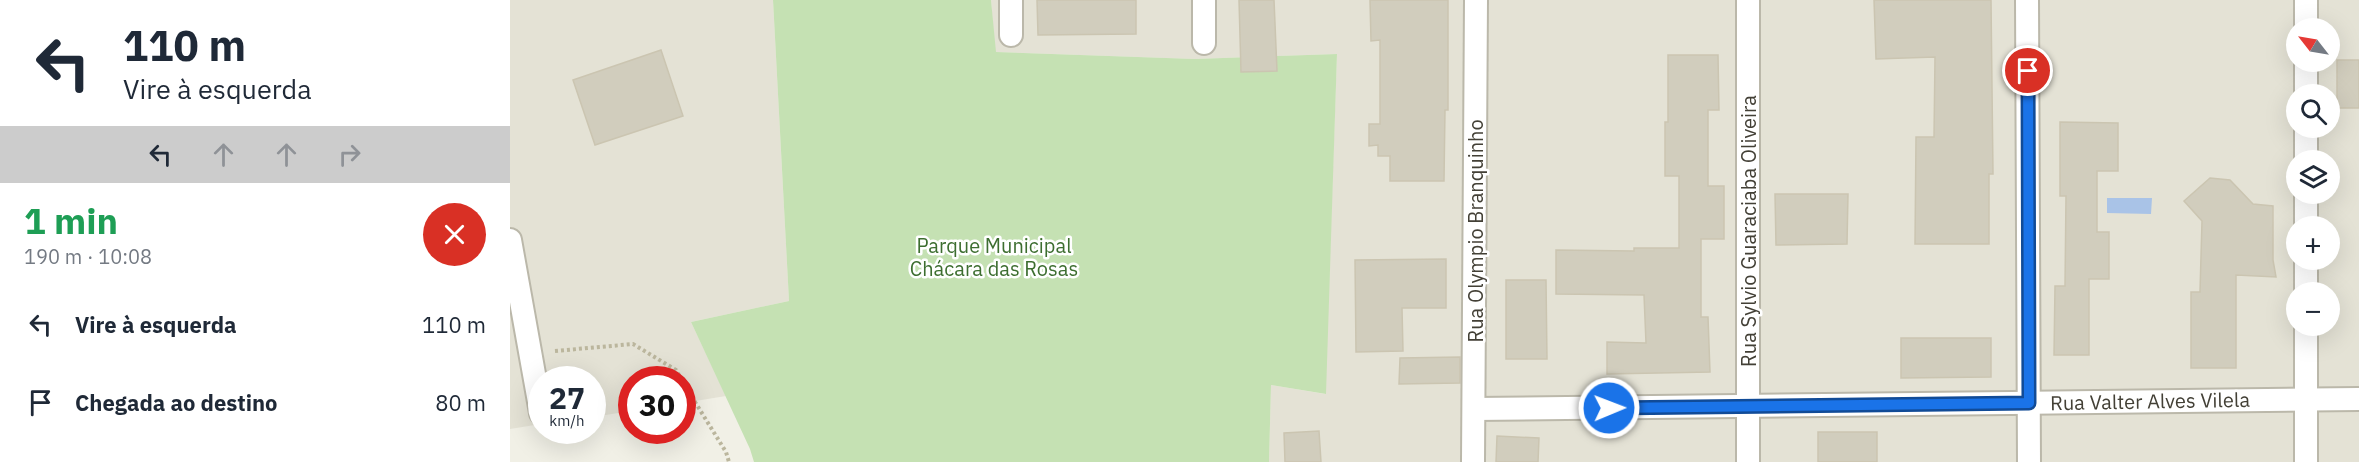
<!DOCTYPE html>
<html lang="pt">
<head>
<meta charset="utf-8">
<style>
	body { margin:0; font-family:"IBM Plex Sans",sans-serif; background:#f2f2f3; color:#1f2937; height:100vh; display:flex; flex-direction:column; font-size:22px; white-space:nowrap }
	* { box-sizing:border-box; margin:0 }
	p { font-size:20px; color:#747a83 }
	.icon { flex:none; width:33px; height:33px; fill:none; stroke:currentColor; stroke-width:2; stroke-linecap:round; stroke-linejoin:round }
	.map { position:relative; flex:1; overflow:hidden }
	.side { display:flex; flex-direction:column; background:#fff; width:510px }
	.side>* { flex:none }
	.top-card { background:#fff; color:#1f2937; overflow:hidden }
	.needle { width:39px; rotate:301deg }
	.tools { position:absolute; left:1776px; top:18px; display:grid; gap:12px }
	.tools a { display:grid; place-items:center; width:54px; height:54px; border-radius:50%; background:#fff; box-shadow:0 6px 24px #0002; font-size:30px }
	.speed { position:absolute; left:18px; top:366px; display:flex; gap:12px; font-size:30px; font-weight:700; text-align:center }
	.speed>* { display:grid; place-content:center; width:78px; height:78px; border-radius:50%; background:#fff; box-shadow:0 6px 24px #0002; line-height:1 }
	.speed small { font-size:15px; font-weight:400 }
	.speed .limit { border:9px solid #d22; background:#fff; color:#111 }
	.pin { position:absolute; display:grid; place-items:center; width:51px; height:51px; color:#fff; margin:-26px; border:3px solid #fff; border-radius:50%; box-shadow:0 2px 6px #0007 }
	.me { position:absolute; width:66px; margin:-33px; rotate:89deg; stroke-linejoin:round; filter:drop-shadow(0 0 4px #0008) }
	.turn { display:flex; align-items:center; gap:21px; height:126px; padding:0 24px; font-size:27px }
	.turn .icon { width:78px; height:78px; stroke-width:2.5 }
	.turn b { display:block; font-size:42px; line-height:51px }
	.lanes { display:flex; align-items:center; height:57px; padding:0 24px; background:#0003; justify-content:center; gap:30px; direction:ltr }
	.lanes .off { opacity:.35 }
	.round { display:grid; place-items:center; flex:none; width:63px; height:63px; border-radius:32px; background:#f2f2f3 }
	.headline { display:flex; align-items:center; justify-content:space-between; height:102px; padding:0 24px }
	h1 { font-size:36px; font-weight:700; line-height:45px; color:#1e9e55 }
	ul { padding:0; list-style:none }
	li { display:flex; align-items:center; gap:18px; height:78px; padding:0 24px }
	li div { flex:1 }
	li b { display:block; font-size:22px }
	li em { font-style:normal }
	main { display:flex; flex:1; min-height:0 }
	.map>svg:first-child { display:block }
	.residential { fill:#e4e2d5; fill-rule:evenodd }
	.green { fill:#c5e1b3 }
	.water { fill:#a9c3e7 }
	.building { fill:#d1cdbd; stroke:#cbc5b1; stroke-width:1.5 }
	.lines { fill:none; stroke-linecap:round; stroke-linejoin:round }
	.street-casing { stroke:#bbb8aa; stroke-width:26 }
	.path { stroke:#bbb69d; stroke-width:4; stroke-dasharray:3 3; stroke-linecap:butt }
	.street { stroke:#fff; stroke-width:22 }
	.route-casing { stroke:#114b97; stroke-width:15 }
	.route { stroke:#1a73e8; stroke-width:10 }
	.labels { text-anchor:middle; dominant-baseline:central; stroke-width:5; stroke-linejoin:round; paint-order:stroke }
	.street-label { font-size:20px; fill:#434036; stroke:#fff }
	.park-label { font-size:20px; fill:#3d6e30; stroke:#fff }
</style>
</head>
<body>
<main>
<section class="side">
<div class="top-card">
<div class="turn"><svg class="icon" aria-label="left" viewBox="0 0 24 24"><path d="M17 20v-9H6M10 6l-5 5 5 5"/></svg><div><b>110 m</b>Vire à esquerda</div></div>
<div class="lanes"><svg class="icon" aria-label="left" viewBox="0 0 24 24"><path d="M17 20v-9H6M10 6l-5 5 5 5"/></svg><svg class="icon off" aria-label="ahead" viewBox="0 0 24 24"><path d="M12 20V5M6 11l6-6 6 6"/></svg><svg class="icon off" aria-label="ahead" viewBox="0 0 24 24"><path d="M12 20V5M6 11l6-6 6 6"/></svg><svg class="icon off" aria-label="right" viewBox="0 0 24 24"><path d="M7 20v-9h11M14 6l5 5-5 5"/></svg></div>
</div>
<div class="headline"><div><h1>1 min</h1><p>190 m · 10:08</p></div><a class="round" style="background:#d93025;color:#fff"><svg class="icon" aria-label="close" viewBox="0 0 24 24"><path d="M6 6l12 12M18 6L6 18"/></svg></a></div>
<ul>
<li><svg class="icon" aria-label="left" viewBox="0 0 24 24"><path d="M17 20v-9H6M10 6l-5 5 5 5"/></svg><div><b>Vire à esquerda</b></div><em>110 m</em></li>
<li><svg class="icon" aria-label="arrive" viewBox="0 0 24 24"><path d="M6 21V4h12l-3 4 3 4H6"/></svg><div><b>Chegada ao destino</b></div><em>80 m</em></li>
</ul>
</section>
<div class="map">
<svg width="1849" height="462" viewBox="0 0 1849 462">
	<rect width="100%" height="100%" fill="#f1f0e6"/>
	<g class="residential">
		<polygon points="0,0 263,0 279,301 181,322 216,396 173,403 172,380 122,380 121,411 83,417 82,380 32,380 31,424 0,429"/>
		<path d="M481 0H1849V462H759L761 385 815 394 827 54 685 59 485 52ZM1786 28H1820V62H1786ZM1786 94H1820V128H1786ZM1786 160H1820V194H1786ZM1786 226H1820V260H1786ZM1786 292H1820V326H1786Z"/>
	</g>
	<polygon class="green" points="263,0 481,0 486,52 685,59 827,54 816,394 761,385 759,462 244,462 240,449 181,322 279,301"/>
	<polygon class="water" points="1597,198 1642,198 1641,214 1597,213"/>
	<g class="building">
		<polygon points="527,0 626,0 626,34 528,35"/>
		<polygon points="729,0 764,0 767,71 731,72"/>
		<polygon points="860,0 938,0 938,110 935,110 934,181 880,181 880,156 868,156 868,145 859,146 859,124 870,124 870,40 861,41"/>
		<polygon points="1364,0 1481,0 1483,174 1479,174 1479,244 1405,244 1406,137 1424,137 1425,57 1366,59"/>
		<polygon points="151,50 173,116 85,145 63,80"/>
		<polygon points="1158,55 1208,55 1209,110 1198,110 1198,186 1214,186 1214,239 1191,239 1191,317 1198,317 1200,372 1097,374 1097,342 1136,343 1134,295 1046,294 1046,250 1124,251 1124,248 1169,248 1169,176 1155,176 1155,122 1158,122"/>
		<rect x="1827" y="60" width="22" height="48"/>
		<polygon points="1550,122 1608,123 1608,171 1587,171 1587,232 1599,232 1599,279 1579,279 1579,355 1544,355 1545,286 1555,286 1556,196 1550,196"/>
		<polygon points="1700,178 1720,180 1743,204 1763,206 1763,260 1766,277 1726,275 1726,368 1681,368 1681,292 1690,292 1692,221 1674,201"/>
		<polygon points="1265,194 1338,194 1337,244 1266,245"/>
		<polygon points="936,259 936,308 892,308 893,351 846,352 845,260"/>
		<polygon points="996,280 1036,280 1037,359 996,359"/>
		<polygon points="1391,338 1481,338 1481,377 1391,378"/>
		<polygon points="950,357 950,383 889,384 890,358"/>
		<polygon points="809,431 811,462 775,462 774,433"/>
		<rect x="1308" y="432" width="59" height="30"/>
		<polygon points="987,436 1029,438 1028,462 986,462"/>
	</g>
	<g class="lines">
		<defs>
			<g id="street">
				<polyline points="501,0 501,35"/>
				<polyline points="694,0 694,43"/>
				<polyline points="1517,0 1519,462"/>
				<polyline points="1796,28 1796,0"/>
				<polyline points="1796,94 1796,62"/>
				<polyline points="1796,160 1796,128"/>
				<polyline points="1796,226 1796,194"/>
				<polyline points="0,240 31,413"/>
				<polyline points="1796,292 1796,260"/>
				<polyline points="964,409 1849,399"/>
				<polyline points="963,462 966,0"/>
				<polyline points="1238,462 1238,0"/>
				<polyline points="1796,462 1796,326"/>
			</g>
		</defs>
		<use href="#street" class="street-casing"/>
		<g class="path">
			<polyline points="45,351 123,344 166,370 172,380"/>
			<polyline points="172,381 216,452 219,462"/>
		</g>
		<use href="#street" class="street"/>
	</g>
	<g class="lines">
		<defs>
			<polyline id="route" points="1099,408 1519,403 1518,71"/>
		</defs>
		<use href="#route" class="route-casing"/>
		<use href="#route" class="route"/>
	</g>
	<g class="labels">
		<g class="street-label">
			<text transform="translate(965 231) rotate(-90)">Rua Olympio Branquinho</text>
			<text transform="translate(1238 231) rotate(-90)">Rua Sylvio Guaraciaba Oliveira</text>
			<text transform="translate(1640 401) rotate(-1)">Rua Valter Alves Vilela</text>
		</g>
		<g class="park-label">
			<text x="484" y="245">Parque Municipal<tspan x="484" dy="23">Chácara das Rosas</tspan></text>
		</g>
	</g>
</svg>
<div class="tools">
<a><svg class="needle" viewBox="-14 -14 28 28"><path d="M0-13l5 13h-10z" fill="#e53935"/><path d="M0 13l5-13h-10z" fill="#747a83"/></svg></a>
<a><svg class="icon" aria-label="search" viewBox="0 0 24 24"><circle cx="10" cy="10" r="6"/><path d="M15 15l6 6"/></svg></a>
<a><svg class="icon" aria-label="layers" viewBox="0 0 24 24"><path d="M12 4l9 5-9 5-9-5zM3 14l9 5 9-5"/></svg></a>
<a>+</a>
<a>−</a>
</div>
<div class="speed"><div>27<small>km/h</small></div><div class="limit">30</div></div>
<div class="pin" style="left:1518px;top:71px;background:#d93025"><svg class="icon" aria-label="arrive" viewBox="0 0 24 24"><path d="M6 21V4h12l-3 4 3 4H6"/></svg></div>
<svg class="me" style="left:1099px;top:408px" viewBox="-20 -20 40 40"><circle r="17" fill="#1a73e8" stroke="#fff" stroke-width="3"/><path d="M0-11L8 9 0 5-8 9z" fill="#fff"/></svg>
</div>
</main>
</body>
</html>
